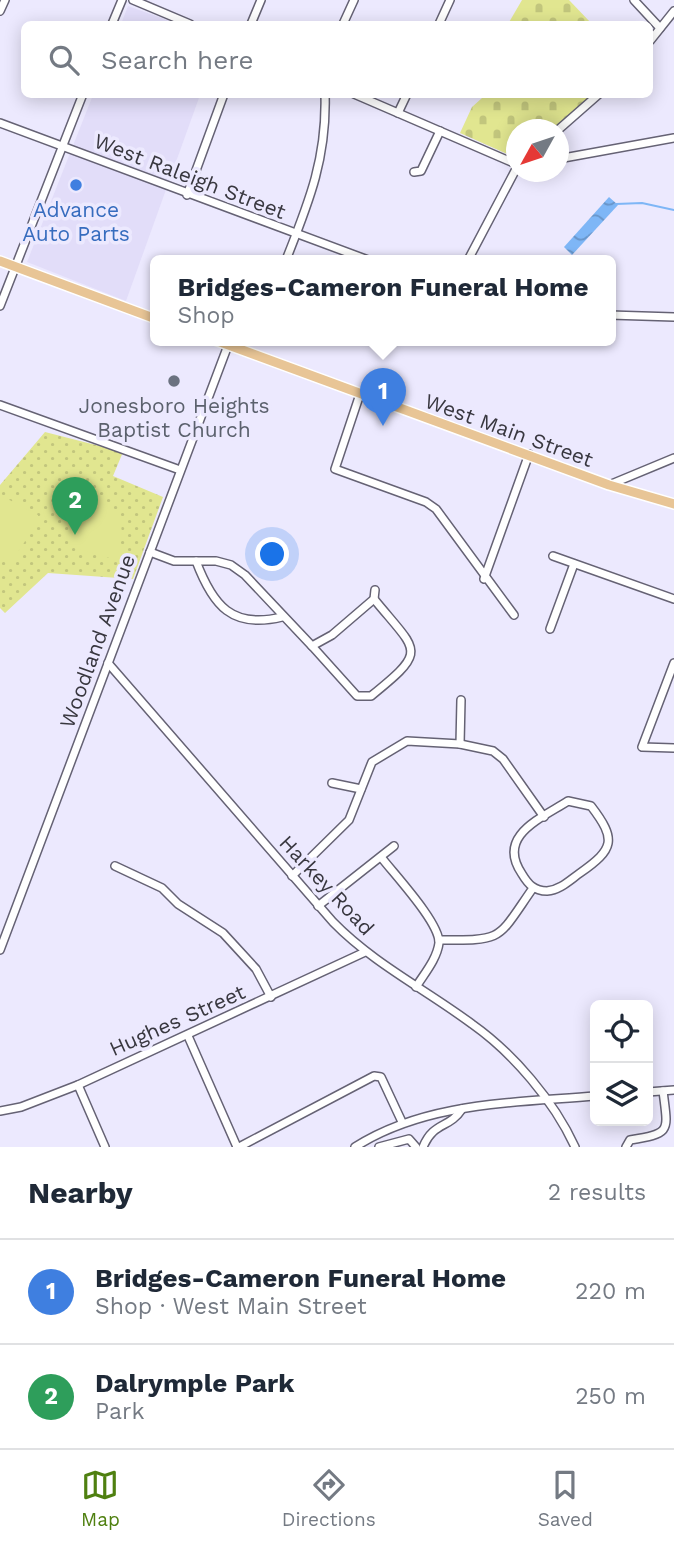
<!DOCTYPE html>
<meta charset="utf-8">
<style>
body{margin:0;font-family:"Work Sans",sans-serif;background:#f2f2f3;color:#1f2937}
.controls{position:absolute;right:21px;bottom:21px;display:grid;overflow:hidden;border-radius:10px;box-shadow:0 4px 18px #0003}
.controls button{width:63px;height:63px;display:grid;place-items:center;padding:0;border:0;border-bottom:2px solid #e0e1e3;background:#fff;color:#1f2937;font:35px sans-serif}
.compass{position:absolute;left:506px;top:119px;width:63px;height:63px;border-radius:50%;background:#fff;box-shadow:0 4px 18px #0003;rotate:230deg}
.you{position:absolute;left:273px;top:555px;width:24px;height:24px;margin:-18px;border:5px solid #fff;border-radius:50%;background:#1a73e8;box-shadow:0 0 0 10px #1a73e833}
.badge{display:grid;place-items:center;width:46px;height:46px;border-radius:50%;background:#4f8010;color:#fff;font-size:23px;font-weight:700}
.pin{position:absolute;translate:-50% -58px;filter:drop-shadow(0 2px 4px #0008)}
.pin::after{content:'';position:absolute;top:37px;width:24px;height:21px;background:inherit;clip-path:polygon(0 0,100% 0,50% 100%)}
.popup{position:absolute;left:150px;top:255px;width:466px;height:91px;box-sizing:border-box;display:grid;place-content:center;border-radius:10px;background:#fff;filter:drop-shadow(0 2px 5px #0005);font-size:23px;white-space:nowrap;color:#747a83}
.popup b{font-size:26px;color:#1f2937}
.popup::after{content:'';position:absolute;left:50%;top:100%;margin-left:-14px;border:14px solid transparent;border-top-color:#fff}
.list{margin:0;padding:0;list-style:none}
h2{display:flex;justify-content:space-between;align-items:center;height:91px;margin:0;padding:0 28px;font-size:30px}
h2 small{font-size:23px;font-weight:400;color:#747a83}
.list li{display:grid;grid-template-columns:46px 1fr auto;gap:21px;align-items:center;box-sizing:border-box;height:105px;padding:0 28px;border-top:2px solid #e0e1e3}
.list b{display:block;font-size:26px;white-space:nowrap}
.list p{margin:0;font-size:23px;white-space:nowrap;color:#747a83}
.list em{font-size:23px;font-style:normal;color:#747a83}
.icon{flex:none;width:38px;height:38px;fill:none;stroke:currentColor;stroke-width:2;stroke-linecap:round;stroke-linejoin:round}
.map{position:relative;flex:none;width:674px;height:1147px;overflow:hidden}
.search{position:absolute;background:#fff;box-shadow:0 4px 18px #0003;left:21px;right:21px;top:21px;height:77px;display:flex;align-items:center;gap:18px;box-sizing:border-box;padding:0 24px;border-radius:10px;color:#747a83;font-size:26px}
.sheet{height:301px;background:#fff}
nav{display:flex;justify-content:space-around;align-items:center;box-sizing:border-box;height:98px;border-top:2px solid #e0e1e3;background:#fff;font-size:19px;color:#747a83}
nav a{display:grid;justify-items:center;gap:4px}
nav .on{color:#4f8010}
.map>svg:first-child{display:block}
</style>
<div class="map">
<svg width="674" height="1147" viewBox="0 0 674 1147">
<defs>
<pattern id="cemetery-stones" width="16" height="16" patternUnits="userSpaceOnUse" patternTransform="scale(1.75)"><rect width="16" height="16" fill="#e1e690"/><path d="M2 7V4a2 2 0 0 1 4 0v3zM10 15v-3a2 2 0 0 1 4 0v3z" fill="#c2c67d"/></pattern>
<pattern id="park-dots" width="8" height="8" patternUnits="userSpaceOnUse" patternTransform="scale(1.75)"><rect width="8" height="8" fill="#e1e690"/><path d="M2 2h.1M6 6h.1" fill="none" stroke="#c2c67d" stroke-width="1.8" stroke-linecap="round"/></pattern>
<pattern id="water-waves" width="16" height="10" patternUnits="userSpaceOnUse" patternTransform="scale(1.75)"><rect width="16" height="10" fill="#7eb6f6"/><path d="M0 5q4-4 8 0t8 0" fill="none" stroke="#6895c9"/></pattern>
</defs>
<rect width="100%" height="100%" fill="#ece9fe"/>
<g fill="#e2ddf9">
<polygon points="128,6 178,24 121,24"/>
<polygon points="93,95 200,95 126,301 27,262"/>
</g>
<g fill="url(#cemetery-stones)">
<polygon points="522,0 569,0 592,24 508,24"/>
<polygon points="475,95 595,95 554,129 516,130 516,158 460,133 472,107 482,98"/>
</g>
<polygon fill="url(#park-dots)" points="45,432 123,452 113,476 163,497 133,579 48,573 5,613 0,608 0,485"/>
<g fill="#e1e690">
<polygon points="0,495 38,515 38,521 11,563 0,555"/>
<path d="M91,495C125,516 126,523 116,560L69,546L68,534Z"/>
</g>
<polygon fill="url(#water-waves)" points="609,197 618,205 572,255 564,247"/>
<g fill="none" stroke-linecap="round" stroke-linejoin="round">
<polyline stroke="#7eb6f6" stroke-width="2" points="616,204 642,203 674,210"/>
<defs>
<g id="minor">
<polyline points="133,0 190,24"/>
<polyline points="634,0 660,28"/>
<polyline points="0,11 5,0"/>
<polyline points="112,24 122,0"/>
<polyline points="251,24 261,0"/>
<polyline points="343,24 354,0"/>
<polyline points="439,24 450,0"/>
<polyline points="650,41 674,11"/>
<polyline points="354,94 516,164"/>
<polyline points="398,113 407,94"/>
<polyline points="0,123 368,260"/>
<polyline points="558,130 599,94"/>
<polyline points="558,159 674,138"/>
<polyline points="414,172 421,171 440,131"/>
<polyline points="187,195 224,94"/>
<path d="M286,260C309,202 327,158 325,94"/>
<polyline points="468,260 516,169"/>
<polyline points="0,306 83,94"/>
<polyline points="610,315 674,317"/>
<polyline points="360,394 335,469 426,502 436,509 514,615"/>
<polyline points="0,405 180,470"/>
<polyline points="609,485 674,458"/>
<polyline points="150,552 174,561 216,561 231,565 245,575 312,646 332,635 374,599 375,590"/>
<polyline points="553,556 674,599"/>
<path d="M196,561C213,606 232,629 282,617"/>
<polyline points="484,579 529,454"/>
<polyline points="550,629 574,564"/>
<path d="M312,646L357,696H371C429,649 418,653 374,599"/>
<path d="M108,663L333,922C374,964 425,989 472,1024C513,1053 554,1101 575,1147"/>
<polyline points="674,663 642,747 674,748"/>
<polyline points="460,744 461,700"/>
<polyline points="332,783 361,789"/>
<path d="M568,801L591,806C617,840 614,849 580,873C570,880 560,890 547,891C534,891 528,884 522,874C496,836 540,819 568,801Z"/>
<path d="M381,857C394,874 440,923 439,943C437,959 424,974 416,987"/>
<polyline points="115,866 162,888 178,904 223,933 256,969 271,997"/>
<polyline points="292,876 349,820 372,762 407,741 460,744 493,751 503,759 544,817"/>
<polyline points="318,906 394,846"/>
<path d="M439,940C505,940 496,941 533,888"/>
<polyline points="0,950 230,340"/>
<polyline points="188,1036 237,1147"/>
<polyline points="78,1085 105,1147"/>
<polyline points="648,1092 674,1090"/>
<polyline points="0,1111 21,1107 78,1085 365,952"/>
<polyline points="239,1147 374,1076 381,1077 402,1122"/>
<path d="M355,1147C426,1102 513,1103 595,1096"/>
<polyline points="379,1147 409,1139 416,1147"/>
<path d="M423,1147C434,1121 449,1129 462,1109"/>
<path d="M626,1147L630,1140C672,1133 668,1132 663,1091"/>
</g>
<g id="major">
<polyline points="0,261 156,319"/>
<polyline points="215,340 609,485 674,504"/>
</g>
</defs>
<use href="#minor" stroke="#656274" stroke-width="10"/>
<use href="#major" stroke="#fff" stroke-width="12"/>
<use href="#minor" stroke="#fff" stroke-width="7"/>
<use href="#major" stroke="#e8c596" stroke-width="9"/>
</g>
<circle fill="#3f7fe0" stroke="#ece9fe" stroke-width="2.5" cx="76" cy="185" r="7"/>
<circle fill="#6b7280" stroke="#ece9fe" stroke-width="2.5" cx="174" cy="381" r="7"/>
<g text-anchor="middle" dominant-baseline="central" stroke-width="7" stroke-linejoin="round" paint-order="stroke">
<g font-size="21" fill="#38373f" stroke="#ece9fe">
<text transform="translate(190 176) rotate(21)">West Raleigh Street</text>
<text transform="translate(509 430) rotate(20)">West Main Street</text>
<text transform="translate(97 641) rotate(-70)">Woodland Avenue</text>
<text transform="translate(327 885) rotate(47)">Harkey Road</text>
<text transform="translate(177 1020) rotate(-24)">Hughes Street</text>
</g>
<g font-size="21" fill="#366cbe" stroke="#ece9fe">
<text x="76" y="209">Advance<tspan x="76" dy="24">Auto Parts</tspan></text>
</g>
<g font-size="21" fill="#5b616d" stroke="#ece9fe">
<text x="174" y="405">Jonesboro Heights<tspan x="174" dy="24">Baptist Church</tspan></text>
</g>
</g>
</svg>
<div class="controls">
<button><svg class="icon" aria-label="locate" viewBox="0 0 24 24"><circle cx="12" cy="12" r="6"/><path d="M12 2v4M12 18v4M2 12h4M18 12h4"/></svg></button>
<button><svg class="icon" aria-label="layers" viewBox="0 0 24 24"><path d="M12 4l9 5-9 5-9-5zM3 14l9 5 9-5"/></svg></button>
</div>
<svg class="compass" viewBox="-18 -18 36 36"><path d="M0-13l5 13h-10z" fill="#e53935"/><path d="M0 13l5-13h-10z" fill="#747a83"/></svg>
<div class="you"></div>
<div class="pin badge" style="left:383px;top:426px;background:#3f7fe0">1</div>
<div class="popup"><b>Bridges-Cameron Funeral Home</b>Shop</div>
<div class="pin badge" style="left:75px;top:535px;background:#2e9e5b">2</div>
<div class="search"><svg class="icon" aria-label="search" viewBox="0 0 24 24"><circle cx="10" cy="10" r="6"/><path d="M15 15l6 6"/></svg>Search here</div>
</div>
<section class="sheet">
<h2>Nearby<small>2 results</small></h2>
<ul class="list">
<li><span class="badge" style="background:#3f7fe0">1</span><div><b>Bridges-Cameron Funeral Home</b><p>Shop · West Main Street</p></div><em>220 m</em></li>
<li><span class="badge" style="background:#2e9e5b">2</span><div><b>Dalrymple Park</b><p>Park</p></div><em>250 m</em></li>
</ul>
</section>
<nav>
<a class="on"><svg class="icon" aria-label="map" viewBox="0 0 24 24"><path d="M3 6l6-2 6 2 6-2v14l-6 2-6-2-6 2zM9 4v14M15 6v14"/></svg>Map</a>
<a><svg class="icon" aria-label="directions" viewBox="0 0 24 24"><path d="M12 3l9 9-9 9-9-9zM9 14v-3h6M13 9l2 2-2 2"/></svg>Directions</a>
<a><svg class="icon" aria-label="saved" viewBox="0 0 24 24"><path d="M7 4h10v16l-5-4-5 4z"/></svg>Saved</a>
</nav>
